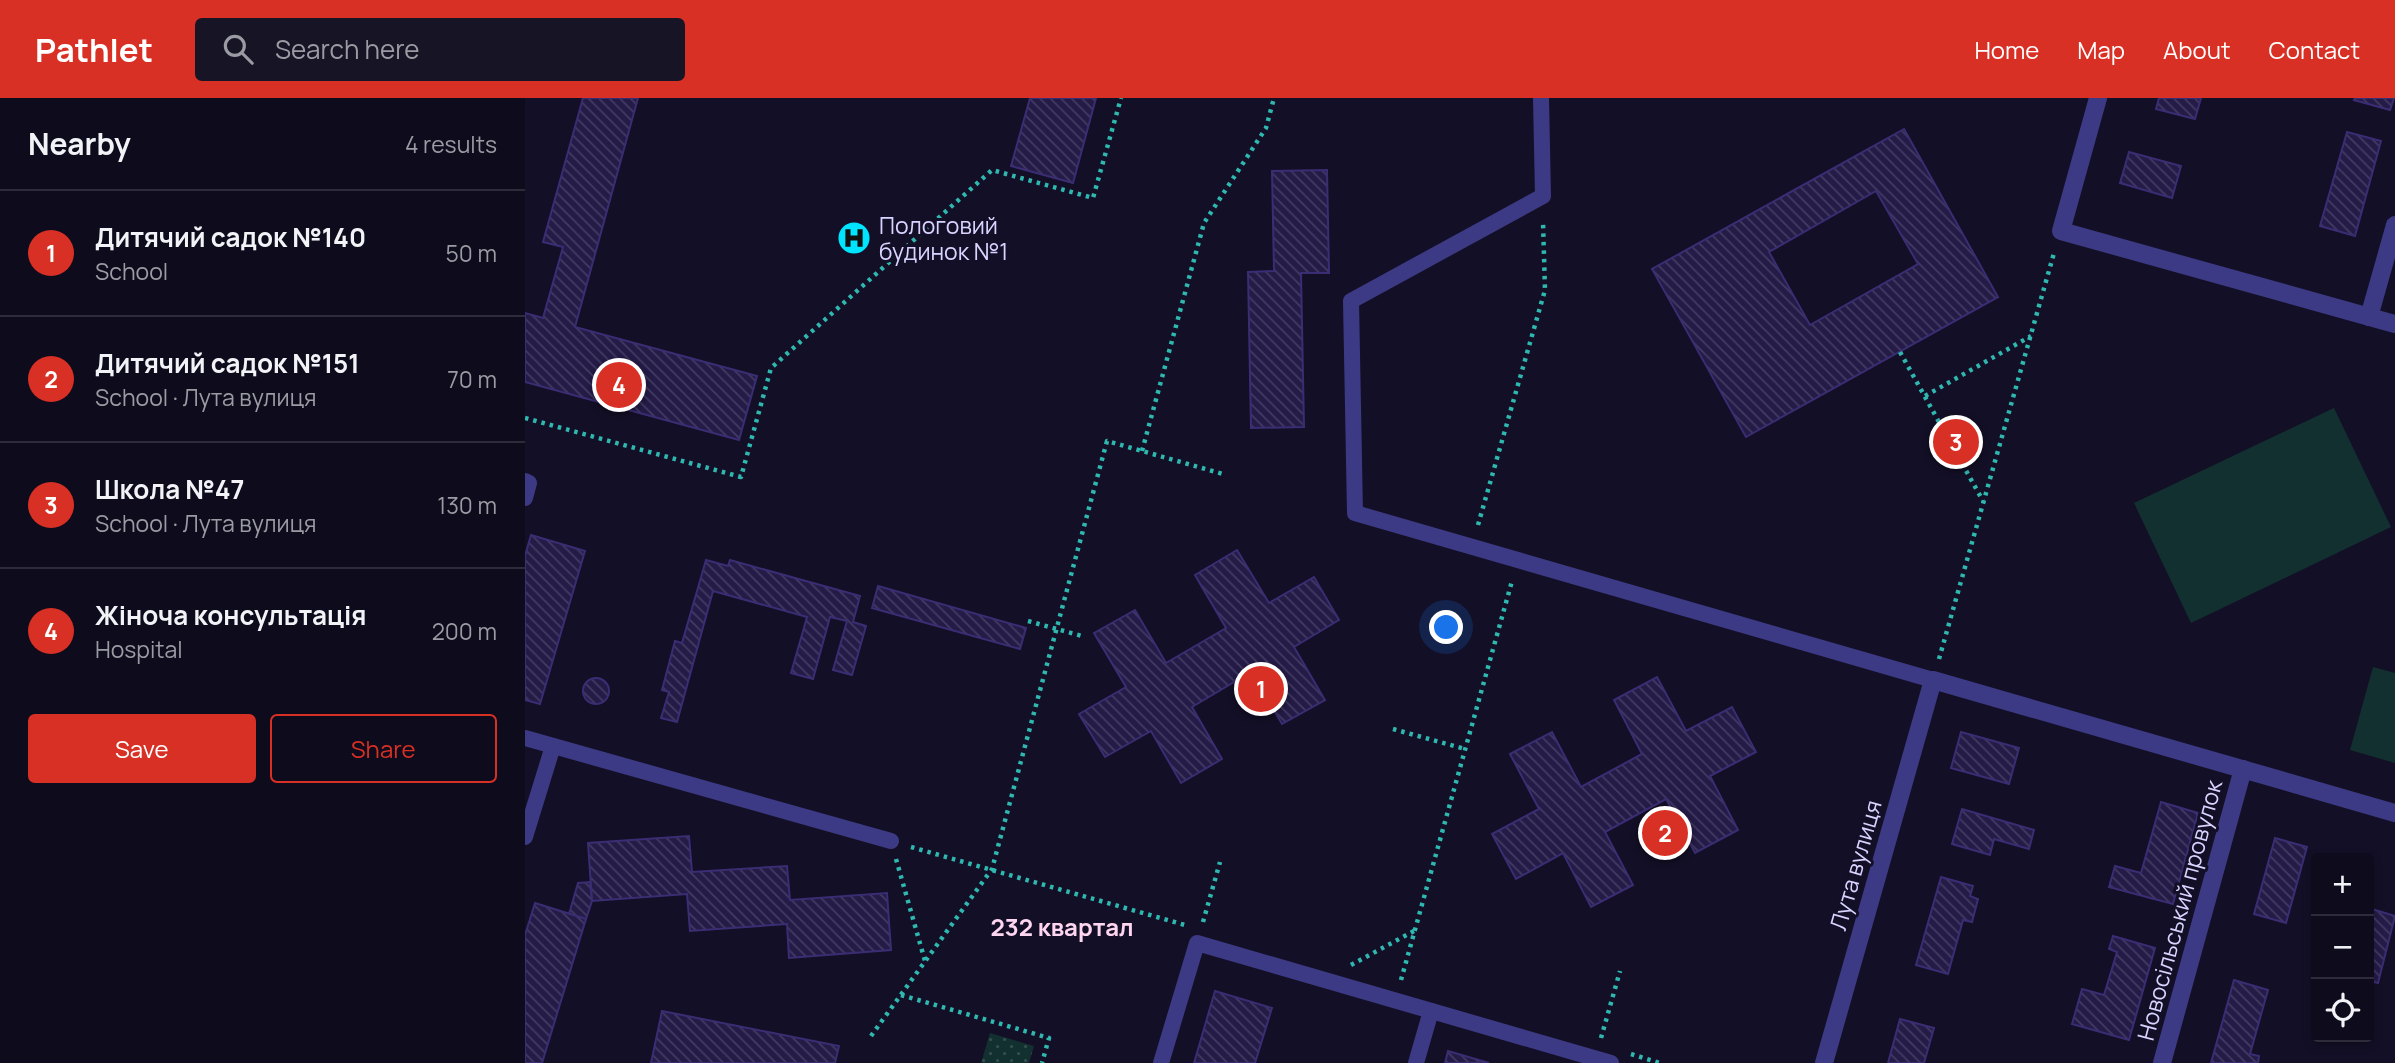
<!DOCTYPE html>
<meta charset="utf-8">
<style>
body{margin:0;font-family:Manrope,sans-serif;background:#171425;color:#f1f3f6}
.controls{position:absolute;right:21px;bottom:21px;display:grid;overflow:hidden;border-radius:7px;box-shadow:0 4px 10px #0003}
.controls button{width:63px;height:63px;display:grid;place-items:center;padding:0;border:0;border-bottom:2px solid #2e2b3b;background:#0e0b1c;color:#f1f3f6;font:35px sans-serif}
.you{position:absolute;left:922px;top:530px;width:24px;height:24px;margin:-18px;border:5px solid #fff;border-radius:50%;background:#1a73e8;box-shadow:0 0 0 10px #1a73e833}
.badge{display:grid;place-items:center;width:46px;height:46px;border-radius:50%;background:#d93025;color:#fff;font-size:23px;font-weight:700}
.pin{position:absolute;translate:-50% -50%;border:4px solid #fff;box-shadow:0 2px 7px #0006}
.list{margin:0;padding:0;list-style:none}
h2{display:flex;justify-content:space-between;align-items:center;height:91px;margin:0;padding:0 28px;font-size:30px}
h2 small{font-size:23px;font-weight:400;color:#9b9ba3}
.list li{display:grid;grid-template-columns:46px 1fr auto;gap:21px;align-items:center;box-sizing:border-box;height:126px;padding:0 28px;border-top:2px solid #2e2b3b}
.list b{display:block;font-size:26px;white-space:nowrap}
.list p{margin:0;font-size:23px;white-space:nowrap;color:#9b9ba3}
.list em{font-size:23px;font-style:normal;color:#9b9ba3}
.actions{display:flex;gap:14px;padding:21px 28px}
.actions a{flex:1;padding:16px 0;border:2px solid #d93025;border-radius:7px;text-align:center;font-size:24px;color:#d93025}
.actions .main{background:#d93025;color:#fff}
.icon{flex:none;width:38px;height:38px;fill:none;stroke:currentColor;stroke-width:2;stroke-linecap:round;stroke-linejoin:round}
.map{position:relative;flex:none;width:1870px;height:965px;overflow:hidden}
header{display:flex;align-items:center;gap:42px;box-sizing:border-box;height:98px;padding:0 35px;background:#d93025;color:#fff}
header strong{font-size:33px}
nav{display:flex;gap:38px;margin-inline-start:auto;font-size:24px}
.search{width:490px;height:63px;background:#171425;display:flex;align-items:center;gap:18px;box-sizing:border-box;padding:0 24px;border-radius:7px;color:#9b9ba3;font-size:26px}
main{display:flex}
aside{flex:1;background:#0e0b1c}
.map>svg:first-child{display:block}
</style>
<header>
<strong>Pathlet</strong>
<div class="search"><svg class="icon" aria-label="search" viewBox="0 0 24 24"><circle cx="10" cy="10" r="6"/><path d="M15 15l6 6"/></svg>Search here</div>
<nav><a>Home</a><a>Map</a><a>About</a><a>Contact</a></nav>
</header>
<main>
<aside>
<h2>Nearby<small>4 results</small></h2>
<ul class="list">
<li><span class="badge">1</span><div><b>Дитячий садок №140</b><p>School</p></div><em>50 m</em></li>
<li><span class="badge">2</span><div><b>Дитячий садок №151</b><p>School · Лута вулиця</p></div><em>70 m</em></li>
<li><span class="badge">3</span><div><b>Школа №47</b><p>School · Лута вулиця</p></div><em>130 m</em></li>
<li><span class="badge">4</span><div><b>Жіноча консультація</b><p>Hospital</p></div><em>200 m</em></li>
</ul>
<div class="actions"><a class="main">Save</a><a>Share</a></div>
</aside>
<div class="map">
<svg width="1870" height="965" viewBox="0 0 1870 965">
<defs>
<pattern id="park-dots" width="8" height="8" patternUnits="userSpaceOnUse" patternTransform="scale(1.75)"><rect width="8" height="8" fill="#12302f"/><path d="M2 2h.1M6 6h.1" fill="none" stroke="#344d4e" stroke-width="1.8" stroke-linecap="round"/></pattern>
<pattern id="building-back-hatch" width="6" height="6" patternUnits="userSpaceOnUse" patternTransform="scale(1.75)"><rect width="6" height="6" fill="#241b47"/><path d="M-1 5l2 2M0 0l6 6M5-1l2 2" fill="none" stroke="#433b63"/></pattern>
</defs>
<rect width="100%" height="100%" fill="#130f26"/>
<g fill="#12302f">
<polygon points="1809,310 1866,429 1666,525 1609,405"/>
<polygon points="1848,569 1870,575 1870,665 1825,652"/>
</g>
<polygon fill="url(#park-dots)" points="465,935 509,948 504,965 456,965"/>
<g fill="url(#building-back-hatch)" stroke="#3b2d73" stroke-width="2" fill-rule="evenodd">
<polygon points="58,0 113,0 50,229 232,278 214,342 0,284 0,215 18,220 38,149 18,144"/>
<polygon points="505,0 571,0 548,85 486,68"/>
<polygon points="1634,0 1676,0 1670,21 1631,11"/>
<polygon points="1830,0 1869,0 1865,12 1829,2"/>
<path d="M1379,31L1473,199L1221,339L1127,171ZM1351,93L1393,166L1285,227L1244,154Z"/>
<polygon points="1822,34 1856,43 1830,138 1795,128"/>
<polygon points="1604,54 1656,68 1647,100 1595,85"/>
<polygon points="802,72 804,175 776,175 779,329 726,330 723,174 749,173 747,73"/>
<polygon points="6,437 60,453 15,606 0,602 0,458"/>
<polygon points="712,452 744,505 789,479 814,522 769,549 800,602 757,626 726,574 667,609 697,661 656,685 626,633 580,659 554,616 601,589 569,535 610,512 641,565 701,530 670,477"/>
<polygon points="181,462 203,468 205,462 335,498 328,524 341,528 327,577 308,572 322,523 305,519 288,581 266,575 282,519 188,493 152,624 136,620 144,594 137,592 150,543 157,545"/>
<polygon points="353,488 501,530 495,551 347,510"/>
<polygon points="1132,579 1161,633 1207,609 1231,654 1185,678 1213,732 1170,755 1141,701 1080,734 1108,787 1066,809 1038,755 991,781 967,736 1014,711 985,656 1027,634 1056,689 1117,656 1089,602"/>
<circle cx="71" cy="593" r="13"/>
<polygon points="1436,634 1494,650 1484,686 1426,670"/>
<polygon points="1636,704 1673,715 1648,806 1584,789 1590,768 1616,775"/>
<polygon points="1437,711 1509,732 1504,751 1469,741 1465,757 1427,746"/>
<polygon points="164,738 167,774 262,768 265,802 362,795 366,852 264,860 262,826 165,833 162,796 67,803 63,745"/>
<polygon points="1750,740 1782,749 1761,825 1729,816"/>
<polygon points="1416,779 1448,788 1445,798 1453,801 1447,824 1438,822 1423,876 1391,867"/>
<polygon points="65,784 67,803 61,821 44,816 53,785"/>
<polygon points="10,805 61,821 17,965 0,965 0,837"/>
<polygon points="1844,810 1870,818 1853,885 1844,883"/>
<polygon points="1588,838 1630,850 1604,942 1547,926 1557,891 1579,897 1592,854 1584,851"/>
<polygon points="1709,882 1743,892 1725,956 1734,958 1733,965 1686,965"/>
<polygon points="690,893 747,910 730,965 669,965"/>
<polygon points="137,913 314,948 310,965 126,965"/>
<polygon points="1375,921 1409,930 1399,965 1363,965"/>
<polygon points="923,953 964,965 920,965"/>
</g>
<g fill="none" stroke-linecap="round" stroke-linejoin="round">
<g stroke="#2fb8b0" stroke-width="4.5" stroke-dasharray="3.5 5" stroke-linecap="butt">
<polyline points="1375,254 1458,403"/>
<polyline points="1400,298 1506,238"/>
<polyline points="0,320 216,379 246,270 467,72 568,100 596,0"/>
<polyline points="617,353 679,125 741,30 749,0"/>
<polyline points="953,427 1020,192 1018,123"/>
<polyline points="503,523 557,538"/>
<polyline points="1414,561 1529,155"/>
<polyline points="868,631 940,651"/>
<polyline points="386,749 660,827"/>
<polyline points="371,761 400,863"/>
<polyline points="678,824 695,764"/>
<polyline points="826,867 889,833"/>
<polyline points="876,882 987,483"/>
<polyline points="376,897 524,940 517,965"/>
<polyline points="346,938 467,771 582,343 698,376"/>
<polyline points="1076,940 1095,873"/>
<polyline points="1106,956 1135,965"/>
</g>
<g stroke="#3d3a85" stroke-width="16">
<polyline points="1016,0 1018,98 826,203 830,415 1408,582"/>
<polyline points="0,383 4,385 0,400"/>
<polyline points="0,640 366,743"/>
<polyline points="0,739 28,648"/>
<polyline points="636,965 672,845 1086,965"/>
<polyline points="891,965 906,913"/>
</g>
<g stroke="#3d3a85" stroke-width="18">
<polyline points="1573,0 1536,133 1870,226"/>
<polyline points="1844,219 1870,127"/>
<polyline points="1299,965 1408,582 1870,715"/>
<polyline points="1637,965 1718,671"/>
</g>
</g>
<defs>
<symbol id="hospital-disc" viewBox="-11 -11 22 22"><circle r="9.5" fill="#00e5ff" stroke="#130f26"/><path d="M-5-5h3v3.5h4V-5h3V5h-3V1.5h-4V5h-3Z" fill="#111"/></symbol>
</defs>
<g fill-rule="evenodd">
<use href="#hospital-disc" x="310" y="121" width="38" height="38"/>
</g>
<g text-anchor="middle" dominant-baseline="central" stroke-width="6" stroke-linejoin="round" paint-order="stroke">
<g font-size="23" fill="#d9d4ff" stroke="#130f26" text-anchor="start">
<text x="354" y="127">Пологовий<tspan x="354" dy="26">будинок №1</tspan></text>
</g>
<g font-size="23" fill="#d9d4ff" stroke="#130f26">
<text transform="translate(1330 767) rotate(-74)">Лута вулиця</text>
<text transform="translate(1654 812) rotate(-75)">Новосільський провулок</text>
</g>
<g font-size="24" font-weight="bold" fill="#ffd6f0" stroke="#130f26">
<text x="537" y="828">232 квартал</text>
</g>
</g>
</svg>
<div class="controls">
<button>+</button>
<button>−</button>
<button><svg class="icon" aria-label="locate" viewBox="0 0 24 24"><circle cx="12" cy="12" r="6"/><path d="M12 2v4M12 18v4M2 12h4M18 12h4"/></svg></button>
</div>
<div class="you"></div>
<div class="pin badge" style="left:736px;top:591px">1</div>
<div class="pin badge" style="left:1140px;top:735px">2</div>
<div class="pin badge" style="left:1431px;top:344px">3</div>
<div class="pin badge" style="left:94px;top:287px">4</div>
</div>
</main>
